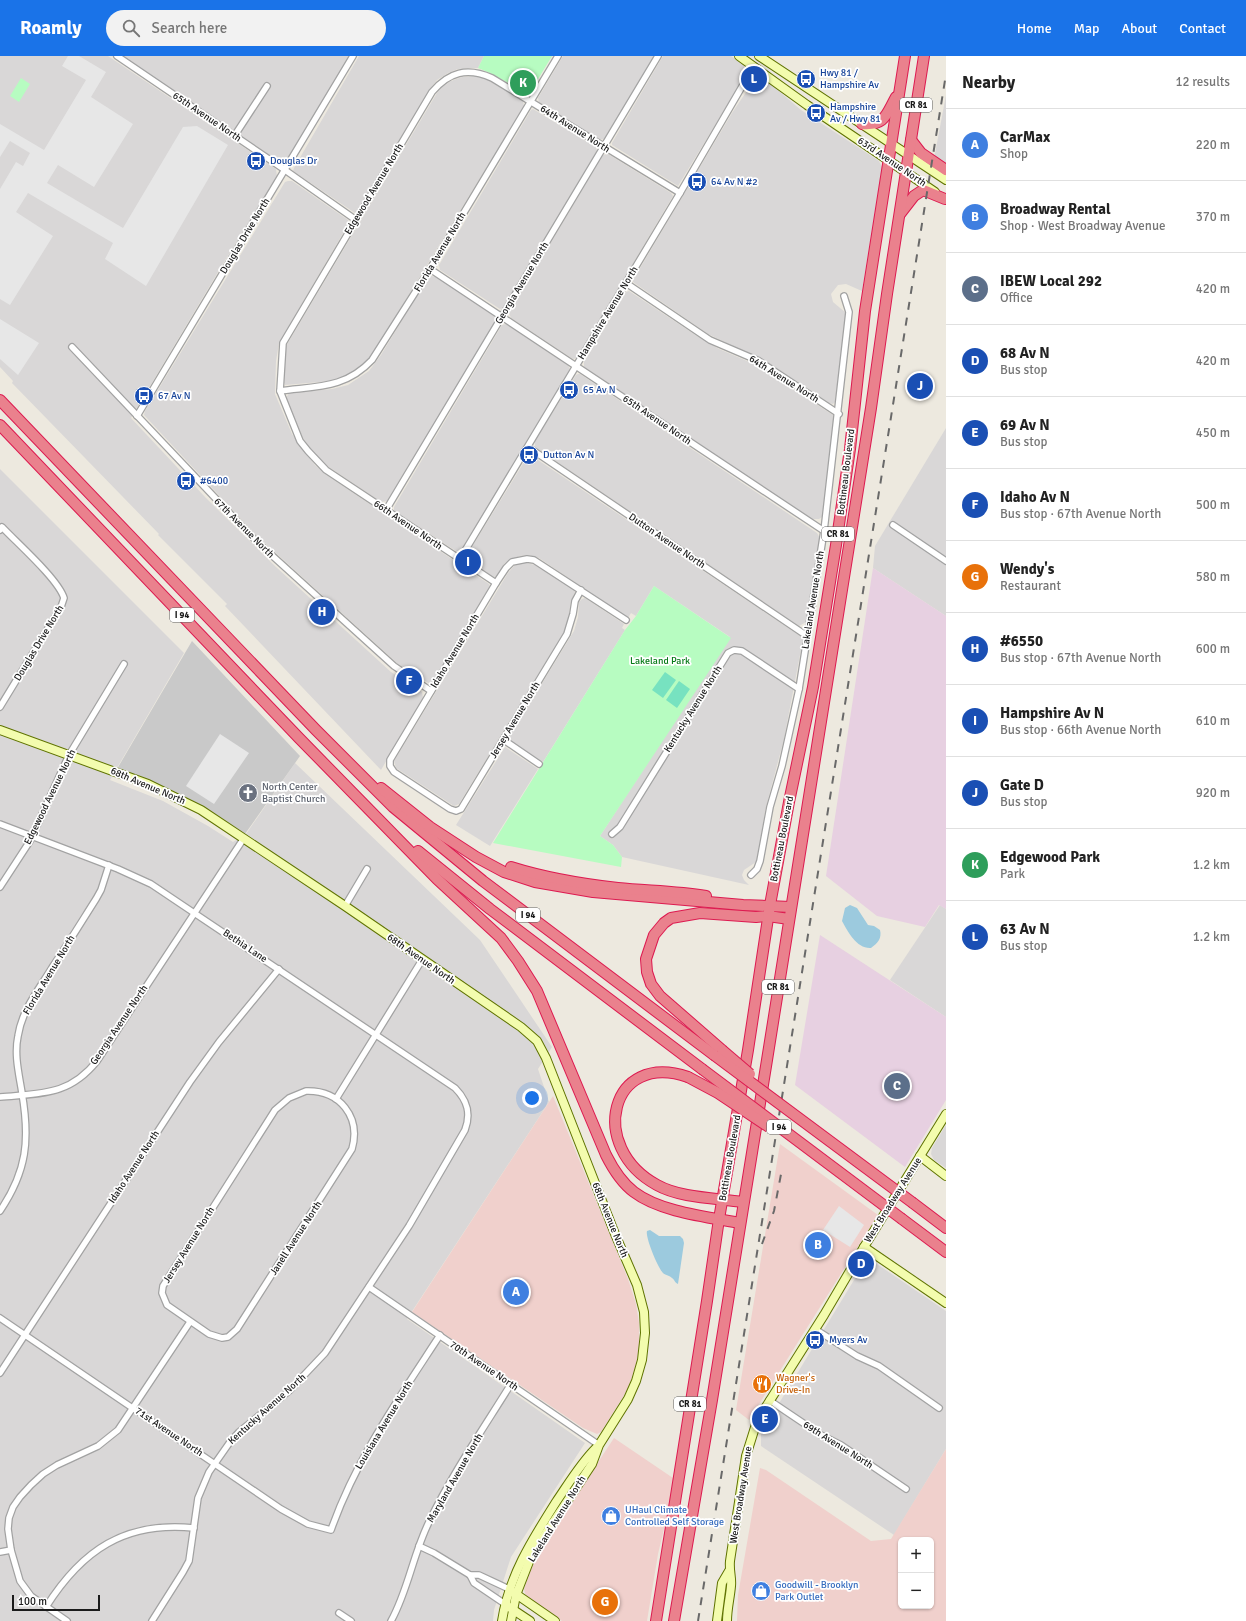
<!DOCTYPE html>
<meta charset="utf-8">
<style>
body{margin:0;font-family:Signika,sans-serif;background:#f2f2f2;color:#222}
.controls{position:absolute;right:12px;bottom:12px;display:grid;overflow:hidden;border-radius:6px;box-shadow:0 1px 3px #0004}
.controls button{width:36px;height:36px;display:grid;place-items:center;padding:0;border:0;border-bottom:1px solid #e0e0e0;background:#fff;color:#222;font:20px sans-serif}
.scale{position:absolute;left:12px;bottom:10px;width:88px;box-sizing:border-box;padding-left:4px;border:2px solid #1b1b1b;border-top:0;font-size:11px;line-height:14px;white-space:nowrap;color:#1b1b1b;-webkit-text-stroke:3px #fff;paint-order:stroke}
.you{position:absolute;left:532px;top:1042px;width:14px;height:14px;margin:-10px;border:3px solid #fff;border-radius:50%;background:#1a73e8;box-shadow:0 0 0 6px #1a73e833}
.badge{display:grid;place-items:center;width:26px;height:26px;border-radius:50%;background:#1a73e8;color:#fff;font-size:13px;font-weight:700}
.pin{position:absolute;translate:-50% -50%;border:2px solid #fff;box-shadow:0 1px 4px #0006}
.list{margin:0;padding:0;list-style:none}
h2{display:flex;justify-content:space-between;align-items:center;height:52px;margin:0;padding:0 16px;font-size:17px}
h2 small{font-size:13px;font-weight:400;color:#767676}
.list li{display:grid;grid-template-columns:26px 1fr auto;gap:12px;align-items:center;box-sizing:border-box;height:72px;padding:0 16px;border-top:1px solid #e0e0e0}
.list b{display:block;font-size:15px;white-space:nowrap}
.list p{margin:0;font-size:13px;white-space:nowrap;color:#767676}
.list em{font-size:13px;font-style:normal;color:#767676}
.icon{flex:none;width:22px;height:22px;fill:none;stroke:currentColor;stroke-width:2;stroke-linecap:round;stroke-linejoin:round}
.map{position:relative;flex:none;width:946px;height:1565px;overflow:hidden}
header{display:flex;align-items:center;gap:24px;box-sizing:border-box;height:56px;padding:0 20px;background:#1a73e8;color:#fff}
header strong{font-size:19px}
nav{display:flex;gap:22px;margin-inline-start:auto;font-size:14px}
.search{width:280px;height:36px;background:#f2f2f2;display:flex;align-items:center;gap:10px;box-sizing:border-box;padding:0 14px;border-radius:22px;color:#767676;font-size:15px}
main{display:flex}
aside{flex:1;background:#fff}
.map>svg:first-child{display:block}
</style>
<header>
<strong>Roamly</strong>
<div class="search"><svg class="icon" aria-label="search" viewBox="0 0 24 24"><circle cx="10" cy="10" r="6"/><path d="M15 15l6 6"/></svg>Search here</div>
<nav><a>Home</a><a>Map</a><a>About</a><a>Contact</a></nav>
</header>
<main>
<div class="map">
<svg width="946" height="1565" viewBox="0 0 946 1565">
<rect width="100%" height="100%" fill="#ede9df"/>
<g fill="#d9d7d7">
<polygon points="0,0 108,0 276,113 277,121 224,206 131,362 206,442 276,511 391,616 422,636 423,642 381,714 225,550 227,548 158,479 159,478 12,327 13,325 0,311"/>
<polygon points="123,0 349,0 287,104 284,106 278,105"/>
<polygon points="359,0 484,0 478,12 458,13 448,17 437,24 429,34 357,155 355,157 293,115 294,112"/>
<polygon points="563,0 654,0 604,83 599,84 539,46 538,42"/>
<polygon points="663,0 731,0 744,10 745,16 745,20 678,130 612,89 612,87"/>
<polygon points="475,20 486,23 523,45 524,50 374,296 366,307 357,315 344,321 331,325 285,329 284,326 286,290 437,37 442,31 451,25 462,21"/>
<polygon points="760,22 767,25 801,54 879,105 882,111 862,235 846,228 838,229 831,238 833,246 846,257 835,346 833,348 829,347 770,308 708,278 633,226 633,224 732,57 755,23"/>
<polygon points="946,39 946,112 934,103"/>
<polygon points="533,53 596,91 597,95 503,252 500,253 440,214 439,209 531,54"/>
<polygon points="608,98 671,137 673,140 577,302 573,303 511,262 509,257 603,99"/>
<polygon points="288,125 292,125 348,164 349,167 279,287 276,305 275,338 292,378 315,409 325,418 489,528 490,530 432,627 430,628 398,608 255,478 144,359 145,355 285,126"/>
<polygon points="431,220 437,221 494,260 496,265 387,445 381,446 323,407 313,396 303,382 286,342 289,337 332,333 348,329 369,315 381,299 427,223"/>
<polygon points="629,235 697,280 719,293 754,308 833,359 835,364 822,461 819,463 812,463 584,311 584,306 626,236"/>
<polygon points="506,268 568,309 570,313 461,495 456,495 394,455 394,451 502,269"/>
<polygon points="578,318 580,318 817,477 820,482 806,566 799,570 535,391 535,385 576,319"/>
<polygon points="946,372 946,560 873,512 875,490"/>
<polygon points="529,398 800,580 803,583 784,683 765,755 758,802 756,806 744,814 742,819 744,824 749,829 622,801 613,789 600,780 730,581 654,530 636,560 631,557 628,562 539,502 528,499 520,500 510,504 505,507 497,520 494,521 467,504 467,499"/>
<polygon points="0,413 184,597 110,724 163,745 208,770 233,786 246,778 295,707 480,884 552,991 538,1013 549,1046 407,1263 585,1387 511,1501 494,1554 493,1565 0,1565"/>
<polygon points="522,507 527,507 535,509 574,534 575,536 571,545 568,564 564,576 459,748 454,750 396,712 394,705 508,517 514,510"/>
<polygon points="585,542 624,568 622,572 625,574 543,706 511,685 510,680 574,575 578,561 579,546 582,543"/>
<polygon points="505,691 538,713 490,790 456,769"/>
<polygon points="940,849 946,853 946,961 890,924"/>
<polygon points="946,1069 946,1112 934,1104 931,1098 932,1092"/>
<polygon points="865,1206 874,1206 946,1255 946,1393 894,1479 761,1390 761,1377"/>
</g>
<g fill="#f0d0cc" fill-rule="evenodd">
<polygon points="553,1040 628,1223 636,1248 639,1267 639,1292 636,1309 628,1333 601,1376 597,1378 583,1372 412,1256"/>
<polygon points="780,1088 878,1159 749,1364 736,1354"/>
<polygon points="614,1382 673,1422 669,1452 658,1498 647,1565 562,1565 526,1541 524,1533 526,1525 535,1504 556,1470"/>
<path d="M946,1393V1565H737L738,1539L760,1412L766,1414L871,1485L891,1483ZM901,1484H931V1550H901Z"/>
</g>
<g fill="#e7d0e1">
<polygon points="873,512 946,560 946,853 939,849 925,871 877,860 826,820"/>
<polygon points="820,879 946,961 946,1044 905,1111 795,1029"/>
</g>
<polygon fill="#c9c9c9" points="192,585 300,700 245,778 210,754 172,735 117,713"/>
<g fill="#b7fcc1">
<polygon points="484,0 552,0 529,38 490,17 478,12"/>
<polygon points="21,22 30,28 19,46 10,40"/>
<polygon points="654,530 731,582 600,780 613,789 622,801 621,811 493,787 625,574 636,560"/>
</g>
<g fill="#77e2c0">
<polygon points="665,616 676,624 663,642 652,634"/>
<polygon points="679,625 690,633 677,652 666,644"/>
</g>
<g fill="#e7e7e7">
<polygon points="68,0 79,0 106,16 91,41 133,68 94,131 58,109 47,127 123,172 183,71 197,70 228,89 146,230 105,203 113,187 28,137 16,156 53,180 10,249 0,243 0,133 16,106 23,110 30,97 10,85 0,101 0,68 44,94 86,24 62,10"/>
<polygon points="0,263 39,287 18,319 0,303"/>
<polygon points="220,678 249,697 214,748 186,730"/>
<polygon points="839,1150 864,1169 850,1191 823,1174"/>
</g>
<g fill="#9ccade">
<path d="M850,849L857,852L868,869L874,870L880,874C882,882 878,887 871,892C857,893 848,876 842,865L845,852Z"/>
<path d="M650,1174L659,1180H680L683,1183L684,1187L678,1228C674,1226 675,1224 672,1222C669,1219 665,1219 663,1217C658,1212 645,1181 647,1175Z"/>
</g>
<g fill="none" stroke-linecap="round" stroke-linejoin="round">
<defs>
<g id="street">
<polyline points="117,0 285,114 356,164"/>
<polyline points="235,79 267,30"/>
<polyline points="430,213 824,475"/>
<polyline points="626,227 710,284 759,305 839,358"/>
<polyline points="72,291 256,485 394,610 431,635"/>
<path d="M280,335C316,330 345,333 372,304L430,213L558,0"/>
<polyline points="137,360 353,0"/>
<polyline points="528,391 807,580"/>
<polyline points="386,454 658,0"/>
<polyline points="893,469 946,505"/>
<path d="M0,474L2,471C17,487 58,523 64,542L61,551L0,651"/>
<polyline points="460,503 680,137 754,10"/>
<path d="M496,527L326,414L308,395L300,385L280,335L283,287L432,36C449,16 467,11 492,22L680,137"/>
<polyline points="581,534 575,545 573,558 567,578 461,753 456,755 450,753 394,716 390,710 390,704 496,527 506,512 512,506 527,503 534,504 626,564"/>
<polyline points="504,684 539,708"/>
<path d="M0,768L118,813L151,828L455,1032C468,1045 471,1058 465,1074L409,1170L325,1297L289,1335L239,1376L230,1386L209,1416L198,1442L189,1505L183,1516L152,1565"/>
<polyline points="612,778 620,771 728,597 734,594 742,595 799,633"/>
<polyline points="751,819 757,813 760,805 770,751 782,710 799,633 824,475 849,256 844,240"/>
<polyline points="0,831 30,785 69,699 124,608"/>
<polyline points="345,850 367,813"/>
<path d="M306,1035C340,1034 361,1061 352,1093L237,1273L228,1281L222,1282L209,1278L167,1249L162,1237L163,1230L275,1054L289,1042Z"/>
<path d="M0,1041C41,1037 69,1040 97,1005L244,782"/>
<polyline points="336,1043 422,904"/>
<path d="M0,1155C27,1115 30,1084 22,1037C19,1018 14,999 18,980C22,953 40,932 53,910C68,888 82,865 96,843L101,834L109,809"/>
<polyline points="369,1231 599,1389"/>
<path d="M0,1262L281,1453L308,1468L331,1474C356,1403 399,1342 440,1279"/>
<polyline points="815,1273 857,1300 879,1310 939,1352"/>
<polyline points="0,1317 190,1026 219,986 279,913"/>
<polyline points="769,1344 821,1379 841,1389 906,1433"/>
<polyline points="419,1490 434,1497 470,1519 474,1527 505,1548"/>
<polyline points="0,1496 11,1494"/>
<polyline points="470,1519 479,1519 509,1533"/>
<path d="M46,1551C82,1494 125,1465 194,1472"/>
<polyline points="339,1557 351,1565"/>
<polyline points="67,1565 31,1540 20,1525 11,1494 8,1473 9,1462 13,1451 20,1441 31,1429 43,1418 57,1409 98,1390 118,1374 190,1266"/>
<path d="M391,1565C408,1535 413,1498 429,1466C452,1418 483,1373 511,1328"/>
</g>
<g id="secondary">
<polyline points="739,0 807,49 935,136"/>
<polyline points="759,0 946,124"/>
<polyline points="0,674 148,728 201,754 345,850 521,971 537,985 546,1002 615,1178 637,1229 644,1256 645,1277 642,1304 636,1325 628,1343 599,1389 592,1408 532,1498 516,1539 511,1565"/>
<polyline points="920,1100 946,1120"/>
<polyline points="864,1191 946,1247"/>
<polyline points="513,1536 555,1565"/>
<polyline points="509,1551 530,1565"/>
<path d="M502,1565C509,1520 532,1484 556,1446C569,1427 580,1408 596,1392"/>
<polyline points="717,1565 722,1527 729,1515"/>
<path d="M727,1565C727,1553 730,1542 731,1530C732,1522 729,1515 730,1505L746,1400L757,1365L824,1259L864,1191L946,1058"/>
</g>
<g id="highway">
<path d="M862,68C885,70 886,59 896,41"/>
<polyline points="911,84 921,97 946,114"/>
<polyline points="900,158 914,140 923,134 945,143"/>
<polyline points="0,344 316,674 393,751 483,825 714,999"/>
<path d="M0,369L299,682L437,823L501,882L518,905L537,935L606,1099C613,1113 622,1127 634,1136C660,1156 708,1161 740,1167"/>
<polyline points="381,732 430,771 476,801 504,816 535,826 593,836 743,849 791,851"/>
<polyline points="418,795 490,853 702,1013"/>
<path d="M511,811C546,822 582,828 618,832C648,835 677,835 706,840"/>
<polyline points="722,994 660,940 651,928 647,916 646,903 654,879 664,867 671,862 700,857 756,861 768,860 789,863"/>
<path d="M688,1021C610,994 587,1091 657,1129C680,1142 716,1142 743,1146"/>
<polyline points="913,1147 946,1172"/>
<polyline points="902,1163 946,1196"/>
<polyline points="656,1565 707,1245 719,1163 748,994 770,849 789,746 813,631 836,489 850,393 865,255 905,0"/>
<polyline points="674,1565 712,1344 767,1004 871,352 887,238 924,0"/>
</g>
</defs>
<use href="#street" stroke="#a2a2a2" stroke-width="8"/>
<use href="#secondary" stroke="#5f7300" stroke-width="10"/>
<use href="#highway" stroke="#dd1a50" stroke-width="12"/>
<use href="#street" stroke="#fff" stroke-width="5.5"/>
<use href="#secondary" stroke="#f3fcae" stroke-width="8"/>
<use href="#highway" stroke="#ea818d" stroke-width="10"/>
<g stroke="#696969" stroke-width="2" stroke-dasharray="8 8" stroke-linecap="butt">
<polyline points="762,1188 774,1155 782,1113"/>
<polyline points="698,1565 946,18"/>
</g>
<defs>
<g id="highway-bridge">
<polyline points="722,994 750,1018"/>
<polyline points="714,999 913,1147"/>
<polyline points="702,1013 902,1163"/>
<polyline points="688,1021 718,1037 769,1071"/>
</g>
</defs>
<use href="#highway-bridge" stroke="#dd1a50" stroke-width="12" stroke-linecap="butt"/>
<use href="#highway-bridge" stroke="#ea818d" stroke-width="10"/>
</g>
<defs>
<symbol id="bus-disc" viewBox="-11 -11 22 22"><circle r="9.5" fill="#1a4fb4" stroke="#fff"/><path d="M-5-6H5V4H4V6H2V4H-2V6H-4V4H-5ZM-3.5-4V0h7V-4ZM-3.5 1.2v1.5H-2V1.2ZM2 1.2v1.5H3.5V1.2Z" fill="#fff"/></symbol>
<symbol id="church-disc" viewBox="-11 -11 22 22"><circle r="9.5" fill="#6b7280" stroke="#fff"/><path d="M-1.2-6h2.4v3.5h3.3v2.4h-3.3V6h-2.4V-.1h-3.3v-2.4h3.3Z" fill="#fff"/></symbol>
<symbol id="restaurant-disc" viewBox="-11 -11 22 22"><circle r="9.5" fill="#e8710a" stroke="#fff"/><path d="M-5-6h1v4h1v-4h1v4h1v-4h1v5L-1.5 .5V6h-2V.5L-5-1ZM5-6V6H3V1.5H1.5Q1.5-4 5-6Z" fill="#fff"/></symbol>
<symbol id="shop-disc" viewBox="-11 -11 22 22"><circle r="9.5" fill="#3f7fe0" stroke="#fff"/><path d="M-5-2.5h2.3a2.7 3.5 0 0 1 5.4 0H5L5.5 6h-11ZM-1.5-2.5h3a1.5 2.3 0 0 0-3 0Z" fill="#fff"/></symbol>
</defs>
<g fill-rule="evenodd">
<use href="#bus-disc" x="795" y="12" width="22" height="22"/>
<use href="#bus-disc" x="805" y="46" width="22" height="22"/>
<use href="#bus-disc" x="245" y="94" width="22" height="22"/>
<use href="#bus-disc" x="686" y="115" width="22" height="22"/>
<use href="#bus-disc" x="558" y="323" width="22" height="22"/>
<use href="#bus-disc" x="133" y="329" width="22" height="22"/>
<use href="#bus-disc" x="518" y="388" width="22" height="22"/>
<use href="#bus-disc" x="175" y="414" width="22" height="22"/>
<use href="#church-disc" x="237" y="726" width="22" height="22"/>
<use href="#bus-disc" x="804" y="1273" width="22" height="22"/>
<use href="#restaurant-disc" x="751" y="1317" width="22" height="22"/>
<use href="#shop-disc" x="600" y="1449" width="22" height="22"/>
<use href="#shop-disc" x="750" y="1524" width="22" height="22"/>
</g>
<g text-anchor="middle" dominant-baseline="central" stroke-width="3.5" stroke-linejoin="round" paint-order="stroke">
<g fill="#fff" stroke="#5f5f5f" stroke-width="1">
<rect x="900" y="42" width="32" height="14" rx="3"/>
<rect x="822" y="471" width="32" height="14" rx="3"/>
<rect x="170" y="552" width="24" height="14" rx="3"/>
<rect x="516" y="852" width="24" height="14" rx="3"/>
<rect x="762" y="924" width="32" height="14" rx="3"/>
<rect x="767" y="1064" width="24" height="14" rx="3"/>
<rect x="674" y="1341" width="32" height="14" rx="3"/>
</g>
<g font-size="9" font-weight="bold" fill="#1b1b1b">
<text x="916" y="49">CR 81</text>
<text x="838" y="478">CR 81</text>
<text x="182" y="559">I 94</text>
<text x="528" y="859">I 94</text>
<text x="778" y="931">CR 81</text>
<text x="779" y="1071">I 94</text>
<text x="690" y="1348">CR 81</text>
</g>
<g font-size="10" fill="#164399" stroke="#fff" text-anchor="start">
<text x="820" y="17">Hwy 81 /<tspan x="820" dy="12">Hampshire Av</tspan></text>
<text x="830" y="51">Hampshire<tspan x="830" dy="12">Av / Hwy 81</tspan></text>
<text x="270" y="105">Douglas Dr</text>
<text x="711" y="126">64 Av N #2</text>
<text x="583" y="334">65 Av N</text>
<text x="158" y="340">67 Av N</text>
<text x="543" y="399">Dutton Av N</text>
<text x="200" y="425">#6400</text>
<text x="829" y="1284">Myers Av</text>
</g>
<g font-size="10" fill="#1b1b1b" stroke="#fff">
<text transform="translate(207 61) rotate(34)">65th Avenue North</text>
<text transform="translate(575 73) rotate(32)">64th Avenue North</text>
<text transform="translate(892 106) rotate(34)">63rd Avenue North</text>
<text transform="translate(374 133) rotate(-59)">Edgewood Avenue North</text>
<text transform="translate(245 180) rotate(-59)">Douglas Drive North</text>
<text transform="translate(440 196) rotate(-59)">Florida Avenue North</text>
<text transform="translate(522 227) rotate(-59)">Georgia Avenue North</text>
<text transform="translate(608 257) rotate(-59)">Hampshire Avenue North</text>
<text transform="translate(784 323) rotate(32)">64th Avenue North</text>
<text transform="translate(657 364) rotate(34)">65th Avenue North</text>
<text transform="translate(846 416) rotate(-83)">Bottineau Boulevard</text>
<text transform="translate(408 469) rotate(34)">66th Avenue North</text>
<text transform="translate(244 472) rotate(45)">67th Avenue North</text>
<text transform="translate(667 485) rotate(34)">Dutton Avenue North</text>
<text transform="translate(813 544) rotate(-81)">Lakeland Avenue North</text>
<text transform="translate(39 587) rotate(-59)">Douglas Drive North</text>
<text transform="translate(455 595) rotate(-59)">Idaho Avenue North</text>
<text transform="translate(693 653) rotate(-58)">Kentucky Avenue North</text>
<text transform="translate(515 664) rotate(-59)">Jersey Avenue North</text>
<text transform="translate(148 730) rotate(23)">68th Avenue North</text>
<text transform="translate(50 741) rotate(-64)">Edgewood Avenue North</text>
<text transform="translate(782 783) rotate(-79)">Bottineau Boulevard</text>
<text transform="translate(245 890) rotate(34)">Bethia Lane</text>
<text transform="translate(421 903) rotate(35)">68th Avenue North</text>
<text transform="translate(49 919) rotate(-59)">Florida Avenue North</text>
<text transform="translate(119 969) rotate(-56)">Georgia Avenue North</text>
<text transform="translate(730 1102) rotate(-80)">Bottineau Boulevard</text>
<text transform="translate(134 1111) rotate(-57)">Idaho Avenue North</text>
<text transform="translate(893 1144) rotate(-58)">West Broadway Avenue</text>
<text transform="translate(610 1164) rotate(68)">68th Avenue North</text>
<text transform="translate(296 1182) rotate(-57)">Janell Avenue North</text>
<text transform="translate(189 1189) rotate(-58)">Jersey Avenue North</text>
<text transform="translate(484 1310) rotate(34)">70th Avenue North</text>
<text transform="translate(267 1353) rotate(-42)">Kentucky Avenue North</text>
<text transform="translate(384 1369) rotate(-59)">Louisiana Avenue North</text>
<text transform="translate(169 1376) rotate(34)">71st Avenue North</text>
<text transform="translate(838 1389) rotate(32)">69th Avenue North</text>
<text transform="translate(455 1422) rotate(-60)">Maryland Avenue North</text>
<text transform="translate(741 1439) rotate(-81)">West Broadway Avenue</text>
<text transform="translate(557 1463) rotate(-58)">Lakeland Avenue North</text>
</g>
<g font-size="10" fill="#067b17" stroke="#fff">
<text x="660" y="605">Lakeland Park</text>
</g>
<g font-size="10" fill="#5b616d" stroke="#fff" text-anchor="start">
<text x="262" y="731">North Center<tspan x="262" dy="12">Baptist Church</tspan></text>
</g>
<g font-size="10" fill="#c56008" stroke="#fff" text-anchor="start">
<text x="776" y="1322">Wagner's<tspan x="776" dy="12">Drive-In</tspan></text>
</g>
<g font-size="10" fill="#366cbe" stroke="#fff" text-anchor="start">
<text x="625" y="1454">UHaul Climate<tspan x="625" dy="12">Controlled Self Storage</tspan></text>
<text x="775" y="1529">Goodwill - Brooklyn<tspan x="775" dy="12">Park Outlet</tspan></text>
</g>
</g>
</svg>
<div class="controls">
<button>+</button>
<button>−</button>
</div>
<div class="scale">100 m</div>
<div class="you"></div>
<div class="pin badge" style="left:516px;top:1236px;background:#3f7fe0">A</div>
<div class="pin badge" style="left:818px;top:1189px;background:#3f7fe0">B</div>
<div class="pin badge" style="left:897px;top:1030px;background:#5c6f8a">C</div>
<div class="pin badge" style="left:861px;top:1208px;background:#1a4fb4">D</div>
<div class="pin badge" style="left:765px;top:1363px;background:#1a4fb4">E</div>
<div class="pin badge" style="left:409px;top:625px;background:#1a4fb4">F</div>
<div class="pin badge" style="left:605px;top:1546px;background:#e8710a">G</div>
<div class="pin badge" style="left:322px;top:556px;background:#1a4fb4">H</div>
<div class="pin badge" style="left:468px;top:506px;background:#1a4fb4">I</div>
<div class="pin badge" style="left:920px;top:330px;background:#1a4fb4">J</div>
<div class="pin badge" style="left:523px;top:27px;background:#2e9e5b">K</div>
<div class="pin badge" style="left:754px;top:23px;background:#1a4fb4">L</div>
</div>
<aside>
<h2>Nearby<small>12 results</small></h2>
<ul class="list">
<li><span class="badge" style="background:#3f7fe0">A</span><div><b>CarMax</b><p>Shop</p></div><em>220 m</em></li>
<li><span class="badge" style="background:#3f7fe0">B</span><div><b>Broadway Rental</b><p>Shop · West Broadway Avenue</p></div><em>370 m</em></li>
<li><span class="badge" style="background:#5c6f8a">C</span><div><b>IBEW Local 292</b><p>Office</p></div><em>420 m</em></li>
<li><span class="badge" style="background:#1a4fb4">D</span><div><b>68 Av N</b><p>Bus stop</p></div><em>420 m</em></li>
<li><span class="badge" style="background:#1a4fb4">E</span><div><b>69 Av N</b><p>Bus stop</p></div><em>450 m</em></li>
<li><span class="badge" style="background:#1a4fb4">F</span><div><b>Idaho Av N</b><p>Bus stop · 67th Avenue North</p></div><em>500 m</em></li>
<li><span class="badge" style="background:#e8710a">G</span><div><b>Wendy's</b><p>Restaurant</p></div><em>580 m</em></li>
<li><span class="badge" style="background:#1a4fb4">H</span><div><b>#6550</b><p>Bus stop · 67th Avenue North</p></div><em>600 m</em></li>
<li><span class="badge" style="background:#1a4fb4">I</span><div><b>Hampshire Av N</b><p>Bus stop · 66th Avenue North</p></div><em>610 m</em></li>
<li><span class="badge" style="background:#1a4fb4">J</span><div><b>Gate D</b><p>Bus stop</p></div><em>920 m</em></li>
<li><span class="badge" style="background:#2e9e5b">K</span><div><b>Edgewood Park</b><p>Park</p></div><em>1.2 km</em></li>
<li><span class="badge" style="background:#1a4fb4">L</span><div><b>63 Av N</b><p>Bus stop</p></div><em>1.2 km</em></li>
</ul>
</aside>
</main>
